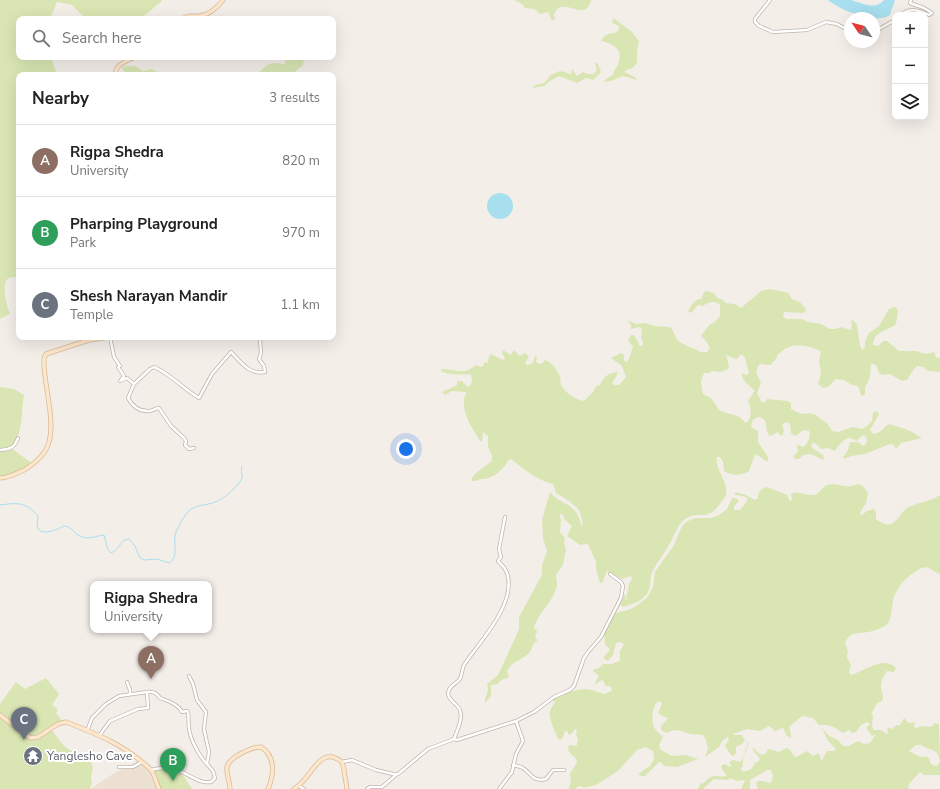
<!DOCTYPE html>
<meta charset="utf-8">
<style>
body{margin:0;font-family:"Nunito Sans",sans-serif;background:#f2f2f2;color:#222}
.controls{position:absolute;right:12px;top:12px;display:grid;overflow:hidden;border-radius:8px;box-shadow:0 4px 16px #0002}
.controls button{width:36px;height:36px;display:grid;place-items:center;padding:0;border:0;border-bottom:1px solid #e0e0e0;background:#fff;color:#222;font:20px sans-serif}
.compass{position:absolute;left:844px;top:12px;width:36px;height:36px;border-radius:50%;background:#fff;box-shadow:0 4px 16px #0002;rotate:305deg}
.you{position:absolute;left:406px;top:449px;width:14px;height:14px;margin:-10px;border:3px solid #fff;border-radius:50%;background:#1a73e8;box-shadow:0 0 0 6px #1a73e833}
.badge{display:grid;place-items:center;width:26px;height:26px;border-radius:50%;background:#0b8043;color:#fff;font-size:13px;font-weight:700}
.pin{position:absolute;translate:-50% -33px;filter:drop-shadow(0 1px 2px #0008)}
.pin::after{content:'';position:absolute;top:21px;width:14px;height:12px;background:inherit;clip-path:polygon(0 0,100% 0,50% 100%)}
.popup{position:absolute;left:90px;top:581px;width:122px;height:52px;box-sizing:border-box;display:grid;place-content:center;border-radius:8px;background:#fff;filter:drop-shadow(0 1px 3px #0005);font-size:13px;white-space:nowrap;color:#767676}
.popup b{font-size:15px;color:#222}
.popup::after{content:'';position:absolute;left:50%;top:100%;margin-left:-8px;border:8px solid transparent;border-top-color:#fff}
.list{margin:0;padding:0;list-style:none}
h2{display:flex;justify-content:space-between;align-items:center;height:52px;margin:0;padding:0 16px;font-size:17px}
h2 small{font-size:13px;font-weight:400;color:#767676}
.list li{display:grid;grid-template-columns:26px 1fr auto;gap:12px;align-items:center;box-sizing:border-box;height:72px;padding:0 16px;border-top:1px solid #e0e0e0}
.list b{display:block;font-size:15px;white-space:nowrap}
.list p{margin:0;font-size:13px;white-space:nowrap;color:#767676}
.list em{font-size:13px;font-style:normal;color:#767676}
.icon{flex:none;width:22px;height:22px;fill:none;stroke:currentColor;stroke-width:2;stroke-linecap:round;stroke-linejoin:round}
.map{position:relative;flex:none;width:940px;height:789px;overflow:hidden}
.search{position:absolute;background:#fff;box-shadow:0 4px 16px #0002;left:16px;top:16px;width:320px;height:44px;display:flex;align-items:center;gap:10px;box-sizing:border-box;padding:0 14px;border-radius:8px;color:#767676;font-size:15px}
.panel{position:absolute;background:#fff;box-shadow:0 4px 16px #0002;left:16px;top:72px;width:320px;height:268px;border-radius:8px}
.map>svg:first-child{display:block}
</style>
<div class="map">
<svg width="940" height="789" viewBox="0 0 940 789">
<rect width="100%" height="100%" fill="#f4eee9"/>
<polygon fill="#ece0d3" points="140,760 153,773 159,789 90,789 113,774"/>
<g fill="#d9e6b3" fill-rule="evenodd">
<path d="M0,0H161L162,1L140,19H86L72,5L57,2L50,19H19V57H51L57,75H19V277C16,277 12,277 9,278C0,283 7,306 10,314L0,319Z"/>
<path d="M514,0H591C586,21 570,2 558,8L554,14L555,19L552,21L548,12L540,14L534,9L525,8L522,4Z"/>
<path d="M613,18L631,31L639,41L637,52V63L633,68L626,70L624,72L635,77L637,80L623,76L611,81L604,82L606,79L613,75C614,68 617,69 618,64C624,49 614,44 601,41C603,35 610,33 615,33L619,30V26L612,23Z"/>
<path d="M282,57H313L309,59H304L303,65L291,75H258C263,65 274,60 285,65V61Z"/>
<polygon points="597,62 601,72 593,80 586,78 577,83 559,76 550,81 544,86 532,88 535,85 544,83 551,75 560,71 571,74 572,69 577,76 583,72 588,74 594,74 597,70 595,64"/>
<polygon points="126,66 135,66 143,71 152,69 162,75 128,75 122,69 123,67"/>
<path d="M770,289L788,293L792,299L801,303L805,308L806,311L803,313L784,312L783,316L786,319H801L808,322L821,324L830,329H835L841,327L851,330L852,325L851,321L852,320L857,324C858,331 859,344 862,350L865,347V341L869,333L879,326L889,309L895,307L898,310L896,324C887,332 874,330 873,345L878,346L883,341H887L899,351H916L926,354L934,352L936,357L939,358L940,357V372L928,371L923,367L917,366L914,369L907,380L902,381L890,374L882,375L879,373L876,365L871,364L870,377L865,388V394L863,396L861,395L858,386L852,385L844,380L836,379L828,387L823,388L818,384L821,374L819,360L821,352C813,346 798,344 789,347C785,348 782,352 778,354L777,357L771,365L760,364C753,372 758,375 761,383L757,393L761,401L764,403L767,399L788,401L791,403V409L801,414L810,413L816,415L822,420L827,423L832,431L838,432L853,427L862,429L867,426L872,421L873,413L875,411L879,413V414L870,430L873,434C883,433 883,426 890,424C897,427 904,428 910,431C915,433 917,436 922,438L901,443L896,449L894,445L890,444L865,454L851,456L844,459L843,457L848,450L850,442H858L864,446L867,442L866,437L863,435L857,441C855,440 853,439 850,438C844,438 838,446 835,451L827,448L822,449L813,442L811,447L823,455L824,460L810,454L803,455L799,459H795L793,456L798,452L797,444L802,447L805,446L809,439L810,433L809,431L804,430L795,436L791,433L790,424L786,422L782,425L784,431L782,436L780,435L778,432L770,436C763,430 770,418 758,417L753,420L751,427L758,431V442L768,457V461H766L756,454L754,457L749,471C741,476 732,476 724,471L723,462L720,457H717C714,468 729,483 726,495C725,498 721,502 719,505C707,522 698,510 685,519C677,525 674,537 669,545C664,554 657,562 653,571C650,575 651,581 650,586C648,599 634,604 623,607L620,605L624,595L626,596L625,600H626L629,584L632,579L631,576L622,579L607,571L602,583H600L596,569V562L589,546L587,544L580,545L567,536L572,526L564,519L563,515L560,514V516L561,520L560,532L565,538L564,543L566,549L563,565L556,575C556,579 557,581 557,585C554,602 538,612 534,628L537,631L535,638L538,640C530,645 534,648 529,653C522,660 510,662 507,672L509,675L508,678L501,680L498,684L491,685V696L485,703C484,696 490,693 487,684L497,676L501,669L519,629V617L542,575V565L547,551L543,538L542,520L550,492C562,507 576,501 581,525L583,524L580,512L577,508L569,501L556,493L553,484C536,480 524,469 511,459C507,460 507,465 503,468C498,474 488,480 481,479L476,481H472V478L476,473L492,461V456L488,446V436L483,432L482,441H480C474,430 462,415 464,400C464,396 466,396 466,392L452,391L445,395L442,392L457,385V381H462L468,387L470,386C472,383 473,377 470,374C461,375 452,375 442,372L441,369C455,369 463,376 476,365L482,367L485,362L488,363L489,357L491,354L503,360L505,358L502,353L503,350L511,355L514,350L520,356L525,353L529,357L525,363L527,365L532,364L536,355L537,357L536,361L538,364L543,363L545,360C551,361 557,370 560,376C561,379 560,382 561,385C565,393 576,400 584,401L593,392L596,386L600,385C603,377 608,373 617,372V375L612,383L615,385H619L626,377L622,366L611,358L621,353L624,355V360L626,362L629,359L633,347L628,340L631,335H634L640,346H642L643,343L641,337L642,329L639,327L631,329V325L627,320L636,324L645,323L654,326L669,327L672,329L676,338L681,343L701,352H707L710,348L706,341L701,336L709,325L715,322L720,316V305C714,300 709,302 703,306L698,305L693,311L690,313L688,311L692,304L698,299H701L704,292L708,291L715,294L717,298L723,300L726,303L735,304L741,308L761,291ZM742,354L745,358L749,373L747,375L742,373C741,380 750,387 755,390L748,401C751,409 753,417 746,423L738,416L723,412L719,410L711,398L703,394L702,390L701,381L704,373H709L712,371L721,372L728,369L729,366L726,355L736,359Z"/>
<path d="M0,387L14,389L24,395C20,418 25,427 11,448L33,464L17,473L0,478Z"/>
<path d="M858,484L863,486L868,493L866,503L860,513L862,515L867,511L874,509L876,512V519C880,522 886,526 891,524C898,521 901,512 907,508C918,502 930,502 940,495V574C936,573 933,570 929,568C924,566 919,569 915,572C905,578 898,586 894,597C891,605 893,622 885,626C881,628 872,632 868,632C858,634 850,631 845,643L848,651L847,657L851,665L849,673L851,675C864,671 885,655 896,668L894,672L887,671C884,675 880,682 881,687C881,695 888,700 877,703L871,714L873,715L872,727L874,730H881L885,733L887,734L888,732L887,727L892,729L896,725H900L904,718L909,723L915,722L914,727L916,728L922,726L931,727L935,723L939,724L940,760C939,758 938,755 937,753C932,748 925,749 921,745H916L909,751L918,756L924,757L926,756L930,760V763L935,766L938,765L940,761V775H924L920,772L909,784L908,789H758L756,784L758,781H762L770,783L772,781L773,775L771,770H767L750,780V789H741L745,780L736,781L731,778L727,780L714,779L703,789H698L700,784L704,783C713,772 716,778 727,776L721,768L722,765L725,764L730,767L731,765L729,762L733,760L741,762L748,742L749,743L743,757V764L741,769L743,772C751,769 751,771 755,763L760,760C759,754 752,753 753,747L758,753L763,755L766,753L768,749L774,750L778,752L787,748L789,749L795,757L798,756L807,751L813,756L818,753L820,756L821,760H822L827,751H834L836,749L828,741L822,728L829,736L838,740L843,746H849L858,741L864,744L870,743L876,734L872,736L866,728L870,724L868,722L861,725L856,732L852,733L849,730L843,733C834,727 829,724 819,725L813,718L802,716L789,727L791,734V738L787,736L783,728L775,731L769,726L760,731L747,729L733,734L734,735H742L745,740L742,744L736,747V753L734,756L731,755L725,746L729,739L728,737L723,740L719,747L705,757L708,749L706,740L703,735L690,734L682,731L674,730L666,733L661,730V726L668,718L662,716L658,713L662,704L661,702L659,701C652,704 651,722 654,727C656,731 660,734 663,737L659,745L661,750L672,756L686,755L698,759L677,767L664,766L662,763L659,762L645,776H641L638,774L650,766L654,759L653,751L646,747L637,750L618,771L596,785L584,788L579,786L575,789H569L571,780L570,774L577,762C576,755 568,755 568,747L570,745L575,746L577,745L578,739L576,735L577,730L576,729C573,730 573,734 569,735L567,731H565L562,739L559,740C556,735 548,717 550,711C551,708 553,705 555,702L552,700C559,693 582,687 592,690C596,691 599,693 604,694L611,691L612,688L609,686H605L604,682L602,680L594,685L599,676L593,671V670L599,668L603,664H611L620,661V651L624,644L620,642L616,643L613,655L608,661L603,658L610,650L605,644L604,633L613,615L616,613L628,610L636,606L647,598L653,587L655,572L674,545L682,526L686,522L695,518H712L719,515L727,509L732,498H736L739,501L734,506V510H740L747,501V498L743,496L735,495V492L746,495L755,500L758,498C758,492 761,488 767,487L787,495L790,501L792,500L791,494C799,490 804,495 812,495C821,495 821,487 827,485C839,482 844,490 858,484Z"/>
<polygon points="46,678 59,694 52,705 58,710 56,713 63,722 51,729 64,746 81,757 94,749 91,762 93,768 91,776 92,782 90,789 0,789 0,704 16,682 25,689"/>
<path d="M159,768C180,769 181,771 192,789H159L151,770Z"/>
</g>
<g fill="#a7dfee">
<path d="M828,0C835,0 844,0 851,0C863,3 874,11 884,0H895L890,15C876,25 840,10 828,0Z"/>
<circle cx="500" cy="206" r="13"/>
</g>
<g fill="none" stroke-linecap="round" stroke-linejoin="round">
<path stroke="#a7dfee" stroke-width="1" d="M0,505C17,503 25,501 38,516C38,519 37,523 37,526C40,538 58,529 64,526C71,527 73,531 78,535C87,541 95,536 104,535L108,550L111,553C119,550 121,539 129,539L135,546L140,558L145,560L157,559L169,563C180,556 172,542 176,532C179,526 183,518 187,513C194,504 206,506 215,502C223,500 239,486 242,478C243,474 240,470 242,466"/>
<defs>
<g id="minor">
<polyline points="770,0 755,19 755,22 759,26 773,32 807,30 826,22 837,24 846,29 850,30"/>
<path d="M901,15C909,7 921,11 929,15L932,13L924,8L910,3L911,0"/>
<polyline points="874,32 895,20"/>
<path d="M110,337L114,357L120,366L118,367L124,376L120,381L127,378L134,384L128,398C133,407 140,412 150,411C154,410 156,408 159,408L171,426L184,438L186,441L185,445L189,449L194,448"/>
<path d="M134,384L150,369L154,367C171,374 183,389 199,398L212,374L231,352C241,362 249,375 265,372L264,366L259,359L261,353L260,339"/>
<path d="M0,450C11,449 14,448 18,438"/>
<polyline points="127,682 130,690 130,694"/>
<path d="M147,692C153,691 157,693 160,698C168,701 178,704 182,712L187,711L188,712C189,717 188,722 189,728C190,739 199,756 207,764"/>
<polyline points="87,731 92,718 106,704 119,696 147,692 148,708 138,709 110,721 99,736"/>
<path d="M454,739C457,730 463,720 460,710C457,703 445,699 449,690C451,685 457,683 460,679C462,675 462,669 464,665C479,642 514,607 508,577C507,570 503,566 498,561L501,557L499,549L505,517"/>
<polyline points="342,762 352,760 376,770 393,774 398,774 428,749 454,739 457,740 516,721 534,712 554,697 570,690 574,686 584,658 588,652 601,637 621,598 623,586 621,582 610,574"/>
<path d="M513,765C517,766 520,766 523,768C532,774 532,782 546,779L553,770H564"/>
<polyline points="119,767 133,767 142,762"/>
<path d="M151,770C161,767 171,767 182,772C191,776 201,784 211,782L215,778L213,771L207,764L209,752L204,729L206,712L197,700L193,684L189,676"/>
<polyline points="299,786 304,789"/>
<polyline points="367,789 370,787 382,787 397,774"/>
<polyline points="499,789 512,772 516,754 523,741 516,721"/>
</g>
<g id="secondary">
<path d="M182,19C188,15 192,16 199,16C210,15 217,8 223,0"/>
<path d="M115,75C115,64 127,61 135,57"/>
<path d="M0,478C9,478 18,473 26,469C36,462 46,454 49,442C55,421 45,388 44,365V358L46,354L89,340L111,337"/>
<path d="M0,715L26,735L31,738L38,737L58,724L66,722C97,734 127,746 151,770L153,773L159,789"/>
<path d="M230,789C230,782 226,774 227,767C229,757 252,747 261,747C276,756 274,775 268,789"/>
<path d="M294,789C298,786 301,784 304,780C315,768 323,747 342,762L344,770L347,789"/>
</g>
</defs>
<use href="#minor" stroke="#bfb4ab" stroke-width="4"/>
<use href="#secondary" stroke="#d5bb9c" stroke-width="5"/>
<use href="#minor" stroke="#fff" stroke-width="2.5"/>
<use href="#secondary" stroke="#fde6ca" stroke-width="3.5"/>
</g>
<defs>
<symbol id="temple-disc" viewBox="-11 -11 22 22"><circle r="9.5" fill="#6b7280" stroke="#fff"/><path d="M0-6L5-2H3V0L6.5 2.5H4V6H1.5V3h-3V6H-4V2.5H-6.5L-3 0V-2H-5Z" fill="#fff"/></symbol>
</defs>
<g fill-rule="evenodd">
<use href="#temple-disc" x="22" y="745" width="22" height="22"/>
</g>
<g text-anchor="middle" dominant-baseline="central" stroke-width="4" stroke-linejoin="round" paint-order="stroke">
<g font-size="12" fill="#5b616d" stroke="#fff" text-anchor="start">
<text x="47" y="756">Yanglesho Cave</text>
</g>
</g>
</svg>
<div class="controls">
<button>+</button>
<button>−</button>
<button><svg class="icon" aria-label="layers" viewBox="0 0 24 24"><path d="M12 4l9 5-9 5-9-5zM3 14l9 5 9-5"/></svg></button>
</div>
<svg class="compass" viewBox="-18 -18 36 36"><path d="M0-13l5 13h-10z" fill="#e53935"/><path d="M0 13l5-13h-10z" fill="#767676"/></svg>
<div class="you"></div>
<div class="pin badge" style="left:151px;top:679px;background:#8d6e63">A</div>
<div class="popup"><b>Rigpa Shedra</b>University</div>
<div class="pin badge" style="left:173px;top:781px;background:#2e9e5b">B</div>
<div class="pin badge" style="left:24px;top:740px;background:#6b7280">C</div>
<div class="search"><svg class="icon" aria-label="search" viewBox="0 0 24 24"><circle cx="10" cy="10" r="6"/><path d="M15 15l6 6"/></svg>Search here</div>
<section class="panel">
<h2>Nearby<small>3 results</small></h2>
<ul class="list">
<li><span class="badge" style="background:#8d6e63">A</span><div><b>Rigpa Shedra</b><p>University</p></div><em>820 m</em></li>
<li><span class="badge" style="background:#2e9e5b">B</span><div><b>Pharping Playground</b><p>Park</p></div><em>970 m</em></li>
<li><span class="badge" style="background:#6b7280">C</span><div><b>Shesh Narayan Mandir</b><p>Temple</p></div><em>1.1 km</em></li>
</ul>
</section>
</div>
